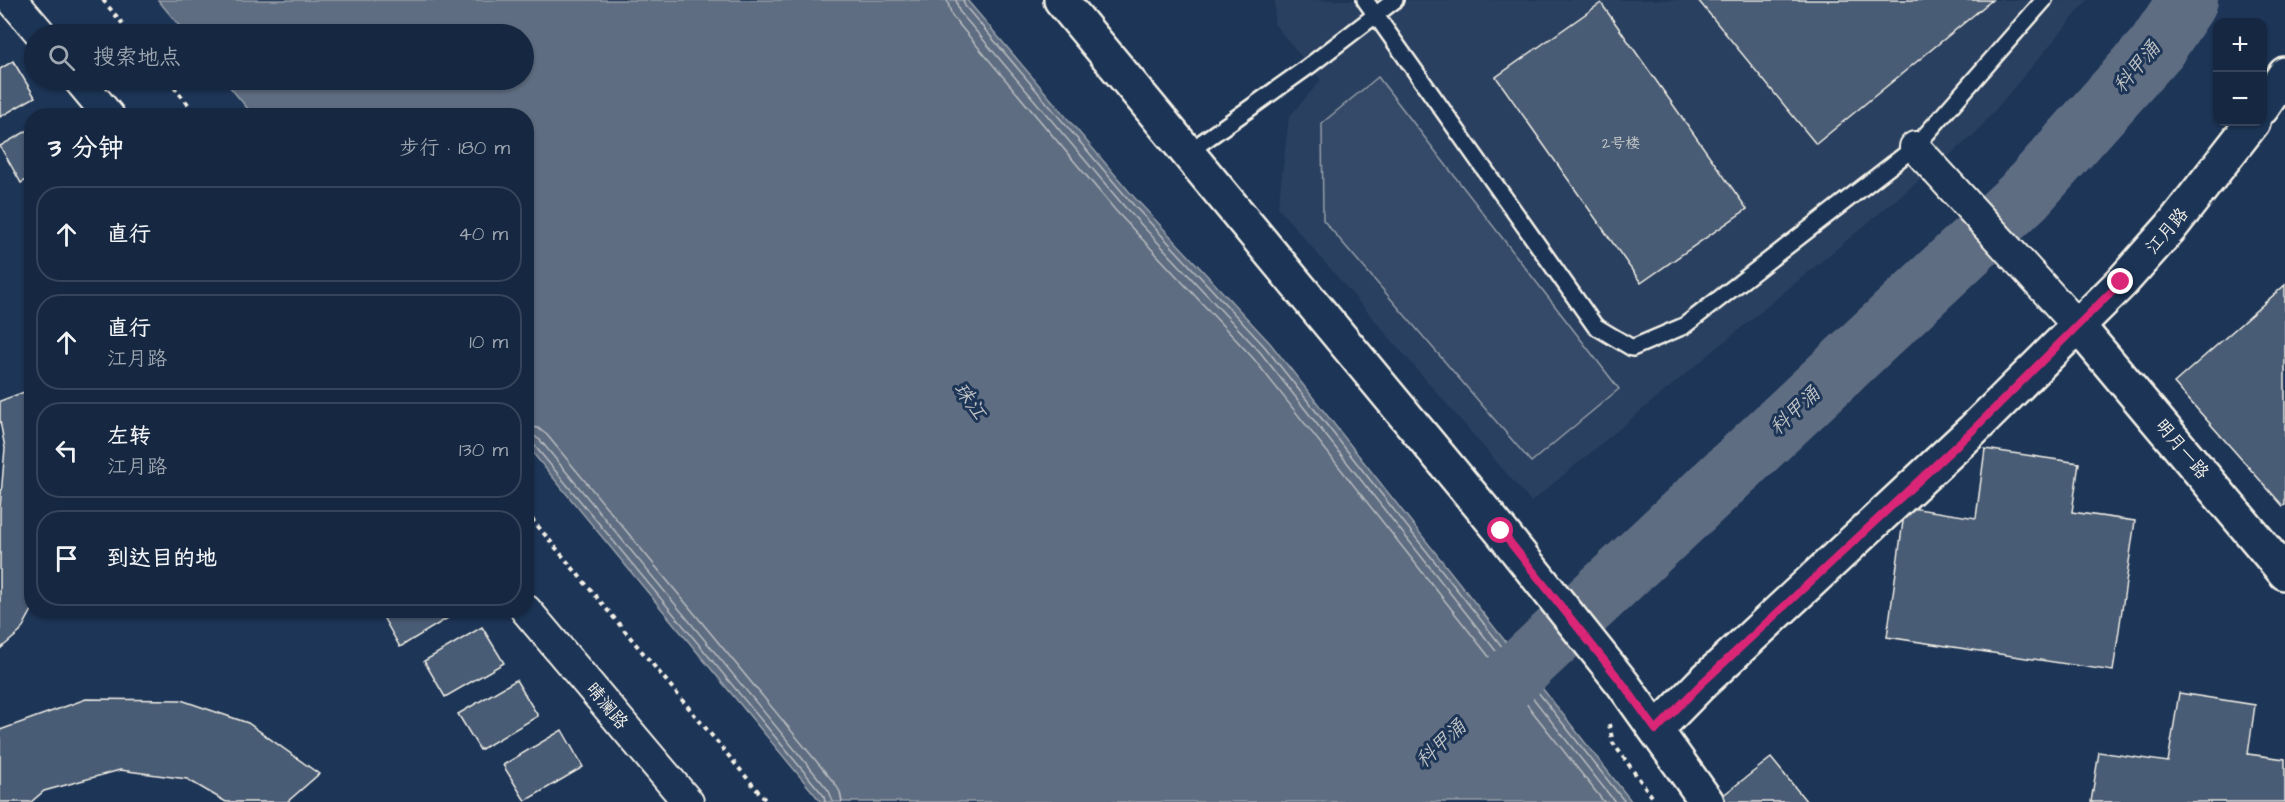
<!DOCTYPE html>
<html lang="zh">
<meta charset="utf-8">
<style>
body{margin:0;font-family:"Architects Daughter","LXGW WenKai TC",sans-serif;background:#23344c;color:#f1f3f6}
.controls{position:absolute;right:18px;top:18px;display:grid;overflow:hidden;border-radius:12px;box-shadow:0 2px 4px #0004}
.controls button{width:54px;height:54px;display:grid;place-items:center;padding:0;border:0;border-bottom:2px solid #35445a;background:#162841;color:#f1f3f6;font:30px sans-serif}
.stop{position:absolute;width:18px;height:18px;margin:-14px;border:4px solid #db2777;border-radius:50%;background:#fff}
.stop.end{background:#db2777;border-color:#fff;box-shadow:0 2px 6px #0008}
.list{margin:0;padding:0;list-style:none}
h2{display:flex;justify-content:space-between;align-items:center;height:78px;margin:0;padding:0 24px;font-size:26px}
h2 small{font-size:20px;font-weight:400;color:#9ea6b1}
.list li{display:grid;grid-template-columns:39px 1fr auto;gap:18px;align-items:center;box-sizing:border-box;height:96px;margin:0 12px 12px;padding:0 12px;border:2px solid #35445a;border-radius:24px}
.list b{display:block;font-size:22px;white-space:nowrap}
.list p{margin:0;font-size:20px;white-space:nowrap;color:#9ea6b1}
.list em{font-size:20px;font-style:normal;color:#9ea6b1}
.icon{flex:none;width:33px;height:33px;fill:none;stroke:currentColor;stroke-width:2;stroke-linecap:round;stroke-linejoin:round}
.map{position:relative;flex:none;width:2285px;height:802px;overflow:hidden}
.search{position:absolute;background:#162841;box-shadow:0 2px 4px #0004;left:24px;top:24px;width:510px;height:66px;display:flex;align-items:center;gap:15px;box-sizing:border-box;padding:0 21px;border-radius:33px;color:#9ea6b1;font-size:22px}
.panel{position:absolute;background:#162841;box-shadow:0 2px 4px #0004;left:24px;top:108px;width:510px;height:510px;border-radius:24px}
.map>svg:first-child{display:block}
</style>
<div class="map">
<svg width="2285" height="802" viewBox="0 0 2285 802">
<rect width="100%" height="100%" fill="#1d3557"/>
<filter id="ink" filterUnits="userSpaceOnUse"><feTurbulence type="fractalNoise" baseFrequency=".0167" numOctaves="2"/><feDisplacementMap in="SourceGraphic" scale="12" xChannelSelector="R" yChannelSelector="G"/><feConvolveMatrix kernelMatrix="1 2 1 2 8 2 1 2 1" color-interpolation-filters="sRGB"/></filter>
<g filter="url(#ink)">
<polygon fill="#2a4060" points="1275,0 2088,0 1974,135 1531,502 1278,208 1289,117 1321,80 1274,24"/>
<polygon fill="#354a67" stroke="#949ea8" stroke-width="1.5" points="1378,77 1619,389 1531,462 1323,220 1322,123"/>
<polygon fill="#5e6d82" stroke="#9aa2ab" stroke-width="1.5" points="158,0 967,0 1133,196 1270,343 1632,802 821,802 527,446 526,116 253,115 224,80 524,80 524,34 186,34"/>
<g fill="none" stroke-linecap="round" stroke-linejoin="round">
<g stroke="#b8bcbf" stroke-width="1.5">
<polyline points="947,0 952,16 1116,211 1253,358 1604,802"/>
<polyline points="956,0 959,11 1123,205 1260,352 1615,802"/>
<polyline points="963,0 965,6 1129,200 1265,347 1625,802"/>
<polyline points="526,426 538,428 547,435 836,785 840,792 842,802"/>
<polyline points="526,435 534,436 540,440 829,791 833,802"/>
<polyline points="526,443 534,445 824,796 825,802"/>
</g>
<polyline stroke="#5e6d82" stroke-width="60" points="1379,802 2024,196 2156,48 2188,0"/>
</g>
<g fill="#485b74" stroke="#f4f1e8" stroke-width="1.5">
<polygon points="1698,0 1992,0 1816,144"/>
<polygon points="1601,3 1747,209 1641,283 1496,77"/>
<polygon points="13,61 35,97 0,117 0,69"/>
<polygon points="32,128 32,177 21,183 0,146"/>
<polygon points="2285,285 2285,505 2283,506 2174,383"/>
<polygon points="32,389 32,610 20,632 0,649 0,508 5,448 0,421 0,401"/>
<polygon points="1985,449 2079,463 2072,512 2135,521 2113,671 1887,637 1905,507 1976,518"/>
<polygon points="379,610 457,610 458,612 400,647"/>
<polygon points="482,627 504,663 445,697 424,661"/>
<polygon points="516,680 538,716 480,750 458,714"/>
<polygon points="2179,693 2255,705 2248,754 2285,759 2285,802 2091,802 2099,752 2168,762"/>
<polygon points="86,699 181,700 248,723 319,774 287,802 226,802 187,779 120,770 44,791 31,802 0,802 0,730"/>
<polygon points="562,730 583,767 525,801 503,765"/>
<polygon points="1771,758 1807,802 1727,802 1722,796"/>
</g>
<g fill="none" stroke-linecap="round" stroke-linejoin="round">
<defs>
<g id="service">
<polyline points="1365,0 1595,326 1632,348 1684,326 1915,147 2044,0"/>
<polyline points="1187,153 1309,66 1395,0"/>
</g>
<g id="minor">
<polyline points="12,0 41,34"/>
<polyline points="79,80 109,116"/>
<polyline points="1915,147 2078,326"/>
<polyline points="526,610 688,802"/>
</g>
<g id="tertiary">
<polyline points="1061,0 1501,531 1623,684 1707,802"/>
<polyline points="2262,108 2285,74"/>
<polyline points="2078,326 2285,573"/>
<polyline points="1656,730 1701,684 1973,430 2122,282 2171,227 2253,122"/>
</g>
</defs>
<use href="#service" stroke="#f4f1e8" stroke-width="20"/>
<use href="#minor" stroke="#f4f1e8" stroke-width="34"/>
<use href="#tertiary" stroke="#f4f1e8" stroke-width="38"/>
<g stroke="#f4f1e8" stroke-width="4" stroke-dasharray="4.5 4.5" stroke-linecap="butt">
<polyline points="103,0 131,34"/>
<polyline points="168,80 198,116"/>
<polyline points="526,512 767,802"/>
<polyline points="1609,724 1613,743 1656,802"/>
</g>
<use href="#service" stroke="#1d3557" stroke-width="15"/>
<use href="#minor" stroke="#1d3557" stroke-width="30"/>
<use href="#tertiary" stroke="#1d3557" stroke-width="33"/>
</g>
</g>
<g fill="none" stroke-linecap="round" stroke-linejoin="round" filter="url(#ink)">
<polyline stroke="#db2777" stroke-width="8" points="1501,531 1623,684 1656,730 1701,684 1973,430 2121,282"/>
</g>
<g text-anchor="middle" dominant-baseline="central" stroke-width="6" stroke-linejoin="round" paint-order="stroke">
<g font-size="15" fill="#c9cccb">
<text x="1621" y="143">2号楼</text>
</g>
<g font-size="18" fill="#f4f1e8" stroke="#1d3557">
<text transform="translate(2167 231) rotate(-49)">江月路</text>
<text transform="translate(2182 449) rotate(50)">明月一路</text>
<text transform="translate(607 706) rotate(50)">晴澜路</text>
</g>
<g font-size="20" font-style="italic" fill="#c0c3c4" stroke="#1d3557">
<text transform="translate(2137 67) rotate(-50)">科甲涌</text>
<text transform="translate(970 401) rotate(55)">珠江</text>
<text transform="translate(1795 411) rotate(-43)">科甲涌</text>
<text transform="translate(1441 744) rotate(-43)">科甲涌</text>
</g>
</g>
</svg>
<div class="controls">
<button>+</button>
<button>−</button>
</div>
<div class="stop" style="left:1501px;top:531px"></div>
<div class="stop end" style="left:2121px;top:282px"></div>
<div class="search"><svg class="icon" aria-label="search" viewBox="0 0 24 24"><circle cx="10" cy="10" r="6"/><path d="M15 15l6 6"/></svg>搜索地点</div>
<section class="panel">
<h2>3 分钟<small>步行 · 180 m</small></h2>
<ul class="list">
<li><svg class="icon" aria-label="ahead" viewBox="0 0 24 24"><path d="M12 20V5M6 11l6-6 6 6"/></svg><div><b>直行</b></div><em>40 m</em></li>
<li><svg class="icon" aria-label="ahead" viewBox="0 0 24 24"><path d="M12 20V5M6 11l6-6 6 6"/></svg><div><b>直行</b><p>江月路</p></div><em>10 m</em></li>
<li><svg class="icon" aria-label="left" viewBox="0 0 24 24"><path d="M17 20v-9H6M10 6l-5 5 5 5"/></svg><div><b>左转</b><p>江月路</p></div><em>130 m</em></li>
<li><svg class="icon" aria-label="arrive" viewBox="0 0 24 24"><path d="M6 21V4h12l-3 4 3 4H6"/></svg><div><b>到达目的地</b></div></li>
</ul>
</section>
</div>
